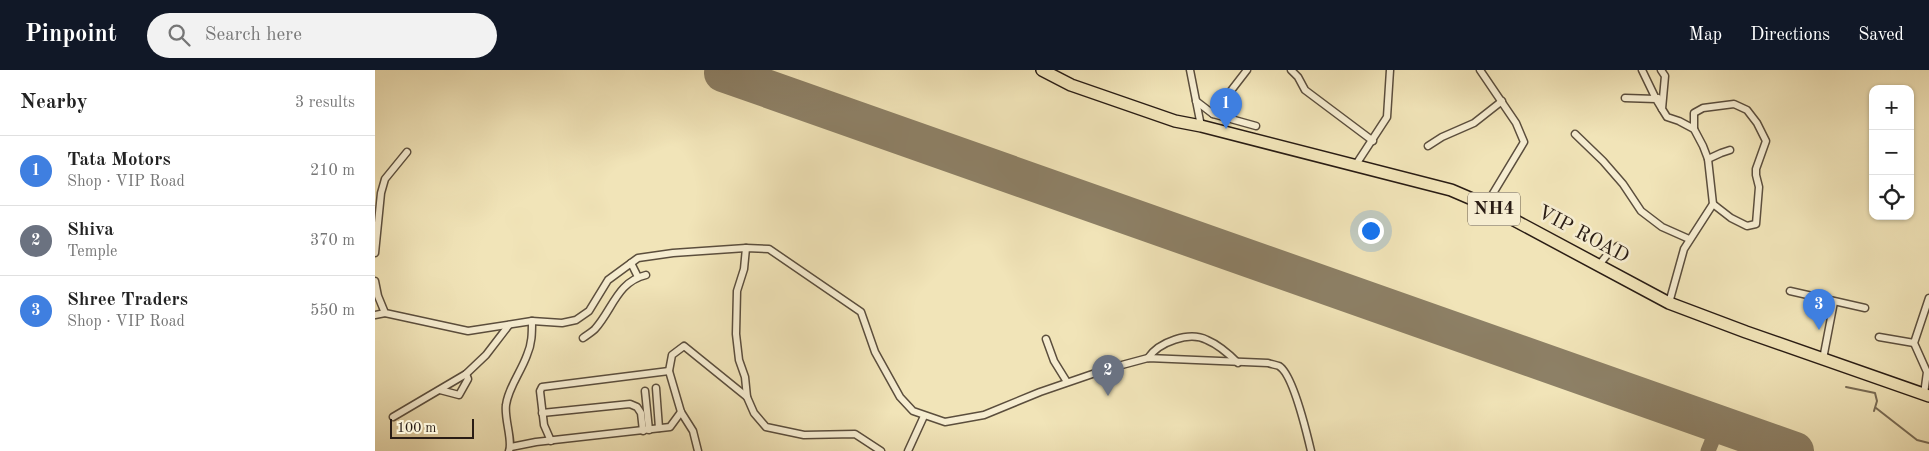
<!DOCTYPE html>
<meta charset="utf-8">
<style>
body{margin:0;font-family:"Old Standard TT",serif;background:#f2f2f2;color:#222}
.controls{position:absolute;right:15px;top:15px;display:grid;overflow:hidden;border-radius:10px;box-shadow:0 1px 4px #0004}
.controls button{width:45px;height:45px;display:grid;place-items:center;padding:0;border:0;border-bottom:1px solid #e0e0e0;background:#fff;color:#222;font:25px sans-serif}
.scale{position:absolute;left:15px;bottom:12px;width:84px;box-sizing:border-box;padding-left:5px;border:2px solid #291c14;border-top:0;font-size:14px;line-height:18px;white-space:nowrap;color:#291c14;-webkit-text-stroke:4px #f6edd1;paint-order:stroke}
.you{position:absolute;left:995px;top:160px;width:18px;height:18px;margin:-12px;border:4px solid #fff;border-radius:50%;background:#1a73e8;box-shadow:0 0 0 8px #1a73e833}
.badge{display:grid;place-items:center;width:32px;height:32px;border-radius:50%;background:#111827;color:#fff;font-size:16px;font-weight:700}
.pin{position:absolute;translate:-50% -41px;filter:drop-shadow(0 1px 2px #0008)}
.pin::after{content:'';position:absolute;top:26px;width:18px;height:15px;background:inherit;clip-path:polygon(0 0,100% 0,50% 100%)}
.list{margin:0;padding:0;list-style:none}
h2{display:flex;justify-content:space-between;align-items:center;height:65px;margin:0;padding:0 20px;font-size:21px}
h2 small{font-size:16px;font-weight:400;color:#767676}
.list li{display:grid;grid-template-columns:32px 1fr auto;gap:15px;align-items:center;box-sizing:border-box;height:70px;padding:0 20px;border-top:1px solid #e0e0e0}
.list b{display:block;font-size:19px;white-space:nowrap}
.list p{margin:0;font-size:16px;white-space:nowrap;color:#767676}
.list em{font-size:16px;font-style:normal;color:#767676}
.icon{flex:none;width:28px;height:28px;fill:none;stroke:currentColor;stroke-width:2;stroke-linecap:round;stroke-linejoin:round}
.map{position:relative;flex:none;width:1554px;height:381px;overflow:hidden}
header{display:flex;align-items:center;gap:30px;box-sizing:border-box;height:70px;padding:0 25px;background:#111827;color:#fff}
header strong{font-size:24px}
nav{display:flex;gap:28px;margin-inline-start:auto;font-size:18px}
.search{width:350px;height:45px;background:#f2f2f2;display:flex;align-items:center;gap:12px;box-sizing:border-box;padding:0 18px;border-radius:28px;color:#767676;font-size:19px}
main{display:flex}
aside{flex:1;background:#fff}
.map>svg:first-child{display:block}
</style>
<header>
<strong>Pinpoint</strong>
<div class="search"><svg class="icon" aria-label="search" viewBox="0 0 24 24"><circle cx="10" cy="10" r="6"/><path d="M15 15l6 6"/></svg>Search here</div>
<nav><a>Map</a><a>Directions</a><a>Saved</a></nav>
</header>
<main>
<aside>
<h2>Nearby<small>3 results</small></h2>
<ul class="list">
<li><span class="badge" style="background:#3f7fe0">1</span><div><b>Tata Motors</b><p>Shop · VIP Road</p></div><em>210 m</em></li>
<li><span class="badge" style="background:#6b7280">2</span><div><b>Shiva</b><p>Temple</p></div><em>370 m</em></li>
<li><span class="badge" style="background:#3f7fe0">3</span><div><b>Shree Traders</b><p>Shop · VIP Road</p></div><em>550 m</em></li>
</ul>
</aside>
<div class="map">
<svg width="1554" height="381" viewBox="0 0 1554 381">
<rect width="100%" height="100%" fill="#f1e4b8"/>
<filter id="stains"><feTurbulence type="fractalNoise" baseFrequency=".004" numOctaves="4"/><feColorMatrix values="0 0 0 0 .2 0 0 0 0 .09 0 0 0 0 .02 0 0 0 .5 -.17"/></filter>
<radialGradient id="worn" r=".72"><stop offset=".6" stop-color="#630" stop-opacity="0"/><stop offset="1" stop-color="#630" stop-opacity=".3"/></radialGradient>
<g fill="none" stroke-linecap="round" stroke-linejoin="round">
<g stroke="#786b55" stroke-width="2">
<polyline points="1471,317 1500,323 1502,331 1499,341"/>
<polyline points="1501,338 1542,370 1554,373"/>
</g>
<polyline stroke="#8d8066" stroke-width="15" points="1333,381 1344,354"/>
<polyline stroke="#8d8066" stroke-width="38" points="348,3 1420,381"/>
<defs>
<g id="street">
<polyline points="815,0 826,56"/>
<polyline points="916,0 923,7 930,20 998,71"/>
<polyline points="1105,0 1141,53 1149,72 1111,135"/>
<polyline points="1267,0 1281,29 1283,28"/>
<polyline points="1286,0 1290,6 1287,39 1292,47 1304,51 1319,59 1328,76 1333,89 1338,134 1309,179 1294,233"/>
<polyline points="1250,28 1281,29 1287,39"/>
<polyline points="821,31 838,44 881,56"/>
<polyline points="838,44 872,0"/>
<polyline points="1319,59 1319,43 1328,38 1359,34 1372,40 1382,53 1391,71 1381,99 1381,105 1384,117 1381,154 1372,156 1356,148 1338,134"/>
<polyline points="1200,64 1228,91 1248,114 1266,141 1287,157 1314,169"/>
<polyline points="1053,76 1067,67 1099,53 1127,31"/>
<polyline points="1333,89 1346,83 1355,80"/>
<polyline points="980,96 1012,47 1015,0"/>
<polyline points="371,178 369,199 362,221 361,264 364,290 370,307 372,327 379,343 391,357 429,365 480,364 506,381"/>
<polyline points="0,183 6,123 10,109 32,82"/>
<polyline points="256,193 263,207"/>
<polyline points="1224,195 1232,185 1243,176"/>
<path d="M0,211L3,226L10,243L93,261L157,251L187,253L201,250L214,241L233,210L263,188L298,183L371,178L394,179L486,242L500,282L525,327L538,341L570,352L609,345L665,322L732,299L773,288L893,293C896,294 901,295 904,296C918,304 932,364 936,381"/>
<polyline points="1415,221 1490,238"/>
<polyline points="0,245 10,243"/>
<polyline points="1504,267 1539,273"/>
<path d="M208,268C212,265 217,262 220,259C238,239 242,212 271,205"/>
<polyline points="671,269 679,291 692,312"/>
<path d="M773,288C784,272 814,261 832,270C844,275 854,284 863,293"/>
<polyline points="1448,289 1459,232"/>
<polyline points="281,318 284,358"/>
<polyline points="65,320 84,325 93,309 91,304"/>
<polyline points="270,321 274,360"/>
<polyline points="1549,324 1552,302 1539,273 1554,228"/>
<polyline points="167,343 255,334 262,337 266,343 268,361"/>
<polyline points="18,347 91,304 111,285 134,255"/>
<polyline points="176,371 169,355 165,321 167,317 294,301"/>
<polyline points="136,377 161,372 295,357 306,342"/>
<path d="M134,381C138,371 129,348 131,335C133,318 146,302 152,285C157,274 157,263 157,251"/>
<polyline points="323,381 318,361 306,342 294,301 297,285 309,276 372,327"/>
<polyline points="533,381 549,346"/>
</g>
<polyline id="highway" points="667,0 696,15 800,51 826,56 1076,120 1111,135 1294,233 1371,262 1554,326"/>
</defs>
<use href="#street" stroke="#5b4e3d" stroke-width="9"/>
<use href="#highway" stroke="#291c14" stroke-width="14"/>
<use href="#street" stroke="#f6edd1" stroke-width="6"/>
<use href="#highway" stroke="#f1e4b8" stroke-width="11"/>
</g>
<g text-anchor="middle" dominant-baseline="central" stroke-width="5" stroke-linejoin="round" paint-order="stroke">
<rect fill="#f6edd1" stroke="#665b4d" stroke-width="1" x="1093" y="122.5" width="52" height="33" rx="4"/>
<g font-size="19" font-weight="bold" fill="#291c14">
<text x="1119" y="139">NH4</text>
</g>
<g font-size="20" fill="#291c14" stroke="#f6edd1">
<text transform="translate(1208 165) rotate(28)">VIP ROAD</text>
</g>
</g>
<rect width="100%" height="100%" filter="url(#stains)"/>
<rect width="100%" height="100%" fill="url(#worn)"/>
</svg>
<div class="controls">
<button>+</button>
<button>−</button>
<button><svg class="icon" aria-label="locate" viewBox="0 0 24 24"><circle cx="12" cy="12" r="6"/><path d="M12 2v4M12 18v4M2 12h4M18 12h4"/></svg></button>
</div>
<div class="scale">100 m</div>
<div class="you"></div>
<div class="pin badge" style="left:851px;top:59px;background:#3f7fe0">1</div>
<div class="pin badge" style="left:733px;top:326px;background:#6b7280">2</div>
<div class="pin badge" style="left:1444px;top:260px;background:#3f7fe0">3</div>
</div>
</main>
